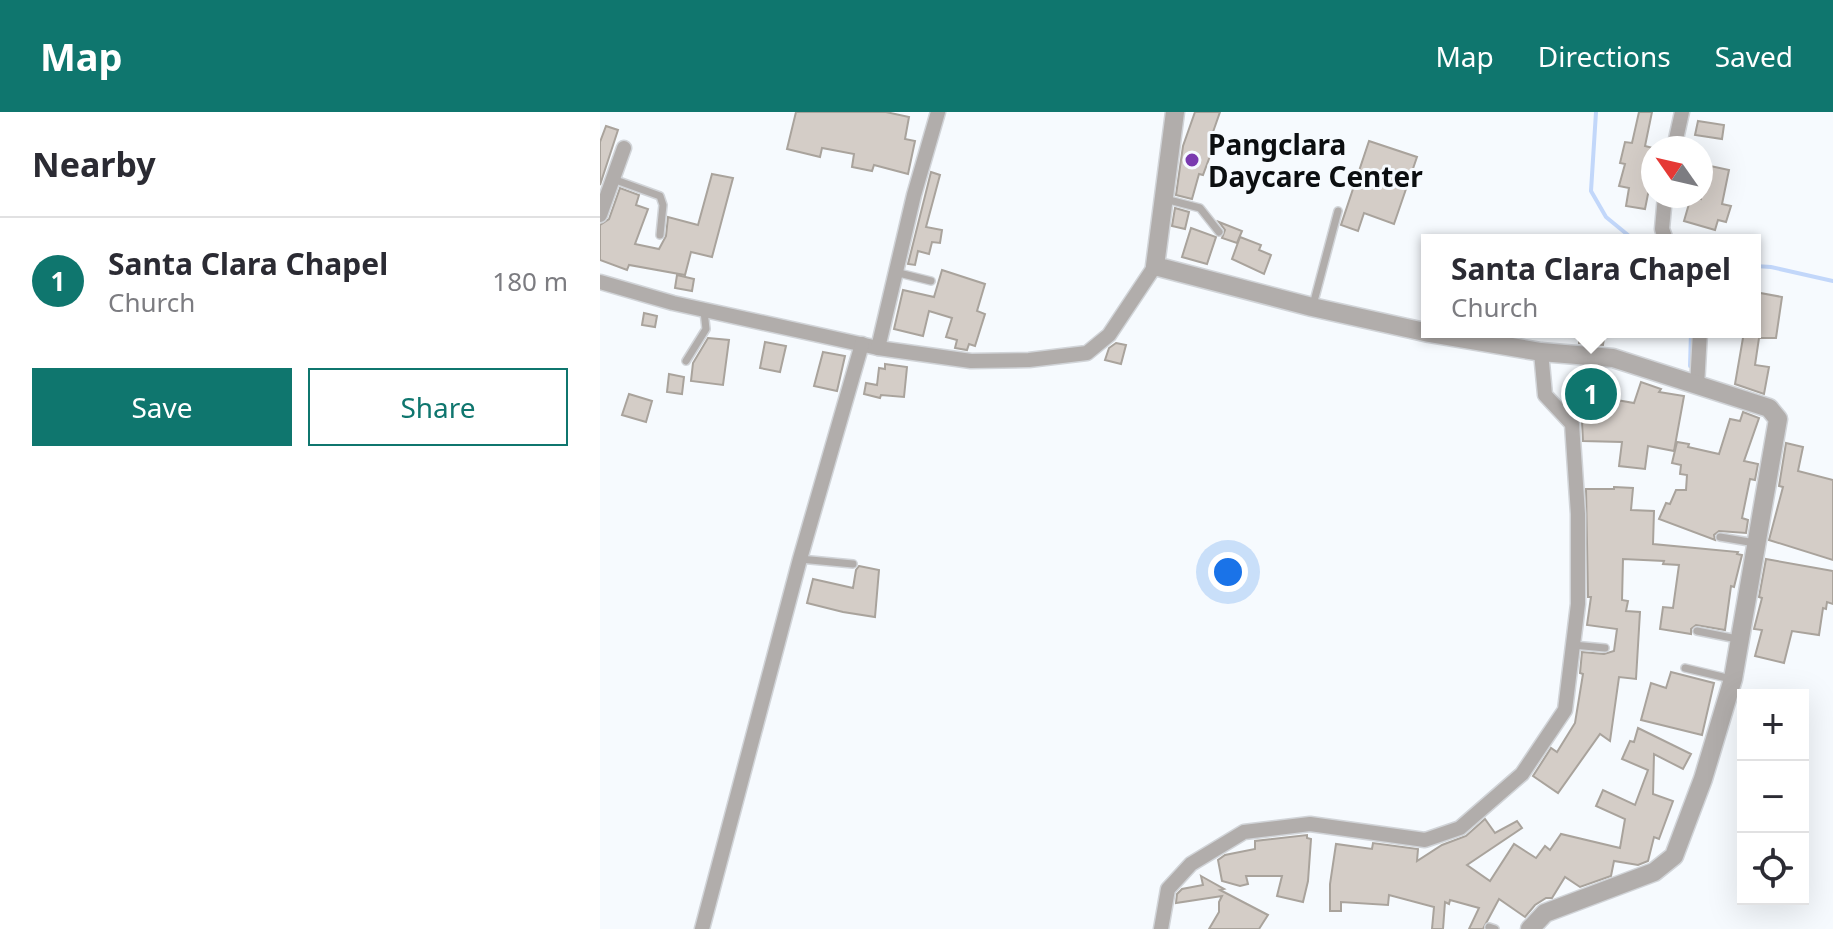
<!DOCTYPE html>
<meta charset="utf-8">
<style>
body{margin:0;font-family:"Noto Sans",sans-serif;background:#f7f7f7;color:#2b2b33}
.controls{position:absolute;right:24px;bottom:24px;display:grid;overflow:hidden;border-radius:0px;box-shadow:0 8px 32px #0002}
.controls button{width:72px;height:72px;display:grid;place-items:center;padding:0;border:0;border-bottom:2px solid #e1e1e2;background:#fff;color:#2b2b33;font:40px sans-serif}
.compass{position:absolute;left:1041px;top:24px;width:72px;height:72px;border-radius:50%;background:#fff;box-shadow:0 8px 32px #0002;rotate:304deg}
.you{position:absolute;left:628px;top:460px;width:28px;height:28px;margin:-20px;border:6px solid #fff;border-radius:50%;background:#1a73e8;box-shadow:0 0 0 12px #1a73e833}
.badge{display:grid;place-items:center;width:52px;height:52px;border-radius:50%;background:#0f766e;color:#fff;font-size:26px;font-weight:700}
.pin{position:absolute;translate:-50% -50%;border:4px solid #fff;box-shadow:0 2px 8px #0006}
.popup{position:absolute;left:821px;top:122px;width:340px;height:104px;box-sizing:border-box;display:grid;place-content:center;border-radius:0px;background:#fff;filter:drop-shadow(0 2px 6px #0005);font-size:26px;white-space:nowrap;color:#7c7c81}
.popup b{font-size:30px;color:#2b2b33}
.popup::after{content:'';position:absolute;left:50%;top:100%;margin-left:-16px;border:16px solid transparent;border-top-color:#fff}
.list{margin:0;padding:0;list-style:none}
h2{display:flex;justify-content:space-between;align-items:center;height:104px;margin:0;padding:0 32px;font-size:34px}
h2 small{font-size:26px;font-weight:400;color:#7c7c81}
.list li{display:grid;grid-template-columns:52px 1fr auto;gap:24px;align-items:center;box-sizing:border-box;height:128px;padding:0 32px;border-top:2px solid #e1e1e2}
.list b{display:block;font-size:30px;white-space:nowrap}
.list p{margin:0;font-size:26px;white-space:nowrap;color:#7c7c81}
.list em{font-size:26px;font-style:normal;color:#7c7c81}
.actions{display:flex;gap:16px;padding:24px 32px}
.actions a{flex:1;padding:18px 0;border:2px solid #0f766e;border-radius:0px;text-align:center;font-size:28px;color:#0f766e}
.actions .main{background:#0f766e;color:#fff}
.icon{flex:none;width:44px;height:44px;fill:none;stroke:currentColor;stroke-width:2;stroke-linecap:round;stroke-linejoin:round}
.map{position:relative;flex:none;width:1233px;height:817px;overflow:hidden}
header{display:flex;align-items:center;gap:48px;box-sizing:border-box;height:112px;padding:0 40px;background:#0f766e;color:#fff}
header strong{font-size:38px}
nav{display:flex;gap:44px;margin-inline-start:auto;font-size:28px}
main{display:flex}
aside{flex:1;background:#fff}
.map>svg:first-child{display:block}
</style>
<header>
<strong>Map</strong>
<nav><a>Map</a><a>Directions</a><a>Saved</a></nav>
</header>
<main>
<aside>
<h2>Nearby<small></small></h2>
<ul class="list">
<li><span class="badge">1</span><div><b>Santa Clara Chapel</b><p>Church</p></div><em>180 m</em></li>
</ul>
<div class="actions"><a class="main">Save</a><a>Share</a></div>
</aside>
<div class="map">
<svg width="1233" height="817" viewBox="0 0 1233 817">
<rect width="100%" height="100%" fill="#f6fafe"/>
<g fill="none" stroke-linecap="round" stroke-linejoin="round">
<g stroke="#c2d7fa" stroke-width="4">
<polyline points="996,0 991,79 1006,105 1034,128"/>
<polyline points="1155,154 1171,155 1233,169"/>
<polyline points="1090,254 1091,220"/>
</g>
</g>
<g fill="#d4cdc7" stroke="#a9a39c" stroke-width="2">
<polygon points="196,0 286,0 309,5 305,27 315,29 308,62 274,53 272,59 252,55 254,42 222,36 220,45 187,37"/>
<polygon points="595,0 620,0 613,20 616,21 610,44 603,63 599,62 592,87 576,83 583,34"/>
<polygon points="1039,0 1052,0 1045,34 1053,36 1053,57 1045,97 1026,94 1029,76 1019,74 1025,52 1020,51 1025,30 1032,31"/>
<polygon points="1098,9 1124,13 1122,27 1095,23"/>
<polygon points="6,14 18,18 0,73 0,30"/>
<polygon points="769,29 817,45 794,112 764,101 758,119 741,113"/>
<polygon points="1101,52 1129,58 1122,92 1131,94 1126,110 1118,108 1115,118 1084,109 1091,85 1101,87"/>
<polygon points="331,60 340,63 326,115 342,118 340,131 332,130 329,142 318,139 315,153 308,152"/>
<polygon points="112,62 133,66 112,145 91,140 85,163 29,153 27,158 0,148 0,113 9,107 20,76 39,83 36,93 48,97 35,132 59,137 66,124 68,105 98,113"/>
<polygon points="575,96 589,100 585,117 572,114"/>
<polygon points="619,110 642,119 637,131 622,126 625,118"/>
<polygon points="591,116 616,125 607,152 582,145"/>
<polygon points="640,125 661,133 659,138 671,143 664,162 632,147"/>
<polygon points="342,158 385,172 377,199 385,202 375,234 369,232 367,238 355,236 357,228 346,225 352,206 329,199 323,224 294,217 303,178 334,185"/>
<polygon points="77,163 94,167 92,179 75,176"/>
<polygon points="1155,180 1182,185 1176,226 1159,226 1155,253 1169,255 1164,282 1135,272 1144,220 1155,220"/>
<polygon points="44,201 57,204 55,215 42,213"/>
<polygon points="980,220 1005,220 1003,233 979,231"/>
<polygon points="108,226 129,228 123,273 91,269 93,251"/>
<polygon points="165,230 186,234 180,260 160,256"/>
<polygon points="516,231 526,233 521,252 505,248 509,236"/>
<polygon points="223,240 245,244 237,279 214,274"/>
<polygon points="285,252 307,255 304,285 281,283 280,286 264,282 266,271 277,273 279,256 285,257"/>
<polygon points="987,256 1001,258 1000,265 1013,277 1011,287 1034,291 1041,270 1061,277 1059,280 1084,284 1074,339 1048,334 1045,357 1019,354 1022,330 983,329 982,310 969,290 972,273 985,263"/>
<polygon points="69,262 84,265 82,282 67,280"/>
<polygon points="29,282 52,289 46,310 22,303"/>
<polygon points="1143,300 1159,306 1144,349 1158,352 1155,368 1150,367 1142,406 1148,408 1146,421 1119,419 1114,423 1115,428 1059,407 1066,391 1070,392 1076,378 1086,378 1087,363 1080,362 1081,353 1072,351 1077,330 1089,332 1088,335 1119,342 1130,307 1140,309"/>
<polygon points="1186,331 1203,335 1198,359 1233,368 1233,448 1169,428 1183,375 1179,374"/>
<polygon points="1014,375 1033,376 1031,398 1054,399 1053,432 1138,440 1137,442 1142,443 1134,475 1131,474 1125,518 1096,513 1091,517 1091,522 1060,517 1063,495 1073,496 1079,453 1063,452 1064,449 1023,447 1022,488 1028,489 1026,499 1040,500 1036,567 1019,565 1010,629 1000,622 958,681 933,664 951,636 957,640 975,611 983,562 980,561 982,540 1004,542 1014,539 1017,517 987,513 991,485 988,485 986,377 1014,377"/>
<polygon points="1166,447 1233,459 1233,492 1227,490 1226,497 1223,496 1219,523 1192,519 1184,551 1155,544 1162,518 1154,517 1162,486 1159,485"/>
<polygon points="259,454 279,458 275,505 243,500 207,491 213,467 253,476 256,458"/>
<polygon points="1071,560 1114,571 1102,623 1041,608 1051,571 1066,576"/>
<polygon points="1038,616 1091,642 1083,657 1054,642 1053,682 1073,689 1059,727 1054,725 1048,749 1038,753 1014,749 1011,764 980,775 965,765 952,786 946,786 935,793 925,805 899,787 883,817 869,817 879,796 850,788 849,792 845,790 843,817 832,817 834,795 789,783 788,793 741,790 741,799 730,799 730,772 736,732 772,737 773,731 818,737 817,749 842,733 866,724 885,707 895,721 917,709 922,716 867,753 890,769 914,732 936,746 945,734 950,738 961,722 1020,736 1025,707 996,694 1003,678 1035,693 1048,658 1022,647 1030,629 1034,630"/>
<polygon points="707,723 707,726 711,727 708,769 703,790 677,784 682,764 646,764 648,772 640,774 622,769 618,748 625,743 655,737 655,729"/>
<polygon points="601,764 624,777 620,778 668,803 659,817 609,817 619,800 619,790 622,784 576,791 577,782 582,777 603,773"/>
</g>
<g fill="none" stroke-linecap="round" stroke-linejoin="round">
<defs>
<g id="service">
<polyline points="13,67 60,84 63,93 60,123"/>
<polyline points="565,87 600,96 619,120"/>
<polyline points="295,160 331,169"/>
<polyline points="713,193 738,99"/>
<polyline points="86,249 106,217 104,199"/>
<polyline points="1120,425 1155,431"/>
<polyline points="200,447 253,452"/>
<polyline points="1097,519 1137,527"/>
<polyline points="973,533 1005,536"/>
<polyline points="1085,556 1131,567"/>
<polyline points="889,815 895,817"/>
</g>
<g id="minor">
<polyline points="1074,36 1082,0"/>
<polyline points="1065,84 1062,117 1066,128"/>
<polyline points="0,103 24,36"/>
<polyline points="0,170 73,191 278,236 371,249 429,248 487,241 509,223 555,154"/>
<polyline points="278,236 314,83 338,0"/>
<polyline points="1097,274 1100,220"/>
<polyline points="102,817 200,447 262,232"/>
<polyline points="561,817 568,777 591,752 644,720 710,712 825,728 860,716 922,662 965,598 978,492 978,402 972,312 945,283 941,240"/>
</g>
<polyline id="tertiary" points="575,0 555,154 712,195 829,221 941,240 1013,246 1169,296 1178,307 1133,567 1103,667 1074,744 1054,760 945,801 930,817"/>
</defs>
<use href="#service" stroke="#d1d4d8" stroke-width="10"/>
<use href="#minor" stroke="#d1d4d8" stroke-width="17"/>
<use href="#tertiary" stroke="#d1d4d8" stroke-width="21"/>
<use href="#service" stroke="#b1adab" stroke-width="7"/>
<use href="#minor" stroke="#b1adab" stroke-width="14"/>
<use href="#tertiary" stroke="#b1adab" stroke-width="18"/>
</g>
<circle fill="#7a3aaf" stroke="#f6fafe" stroke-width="3" cx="592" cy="48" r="8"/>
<g text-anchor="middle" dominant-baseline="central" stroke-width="6" stroke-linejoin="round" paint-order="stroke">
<g font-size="28" font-weight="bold" fill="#0c0f11" stroke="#f6fafe" text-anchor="start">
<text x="608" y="32">Pangclara<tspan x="608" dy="32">Daycare Center</tspan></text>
</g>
</g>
</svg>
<div class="controls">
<button>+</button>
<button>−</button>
<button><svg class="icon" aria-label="locate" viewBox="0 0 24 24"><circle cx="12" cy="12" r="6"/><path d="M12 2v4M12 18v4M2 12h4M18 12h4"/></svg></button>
</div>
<svg class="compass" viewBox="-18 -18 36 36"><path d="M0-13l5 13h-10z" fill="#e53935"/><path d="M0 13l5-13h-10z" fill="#7c7c81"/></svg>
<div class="you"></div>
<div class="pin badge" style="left:991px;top:282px">1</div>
<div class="popup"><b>Santa Clara Chapel</b>Church</div>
</div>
</main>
